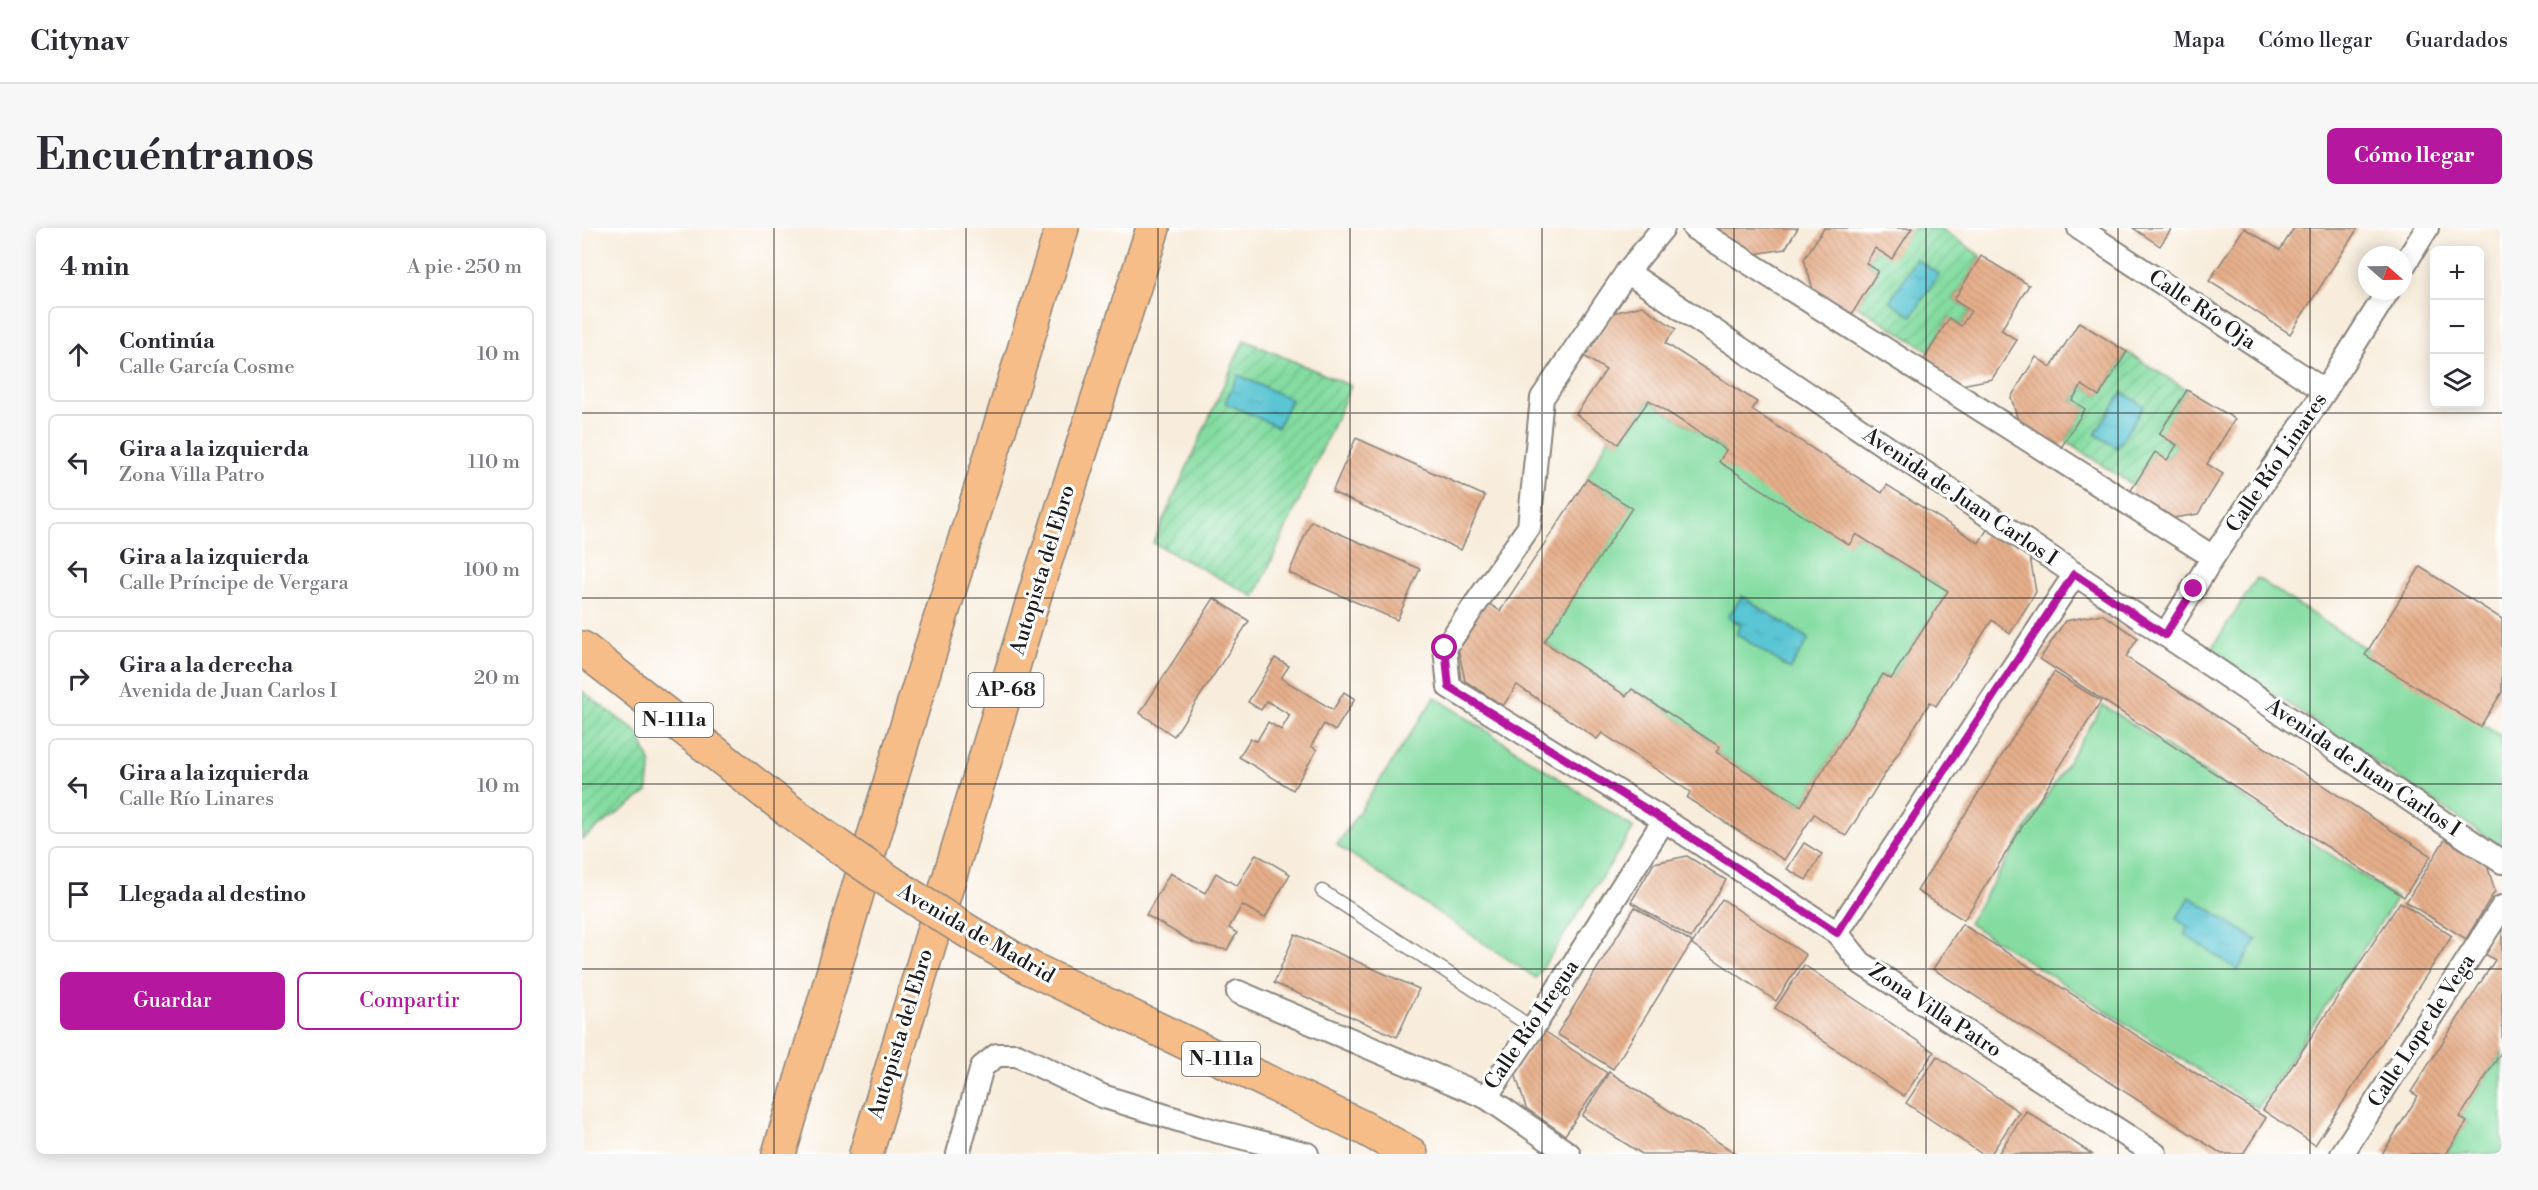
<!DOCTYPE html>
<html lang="es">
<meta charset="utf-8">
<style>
body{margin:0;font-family:"Libre Bodoni",serif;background:#f7f7f7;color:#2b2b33}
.controls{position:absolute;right:18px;top:18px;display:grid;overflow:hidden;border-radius:9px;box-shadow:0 3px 15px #0003}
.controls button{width:54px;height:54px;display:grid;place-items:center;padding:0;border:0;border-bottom:2px solid #e1e1e2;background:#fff;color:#2b2b33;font:30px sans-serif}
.compass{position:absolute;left:1776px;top:18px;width:54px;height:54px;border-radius:50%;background:#fff;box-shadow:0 3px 15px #0003;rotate:110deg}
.stop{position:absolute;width:18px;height:18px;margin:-14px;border:4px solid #b5179e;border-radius:50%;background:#fff}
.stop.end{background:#b5179e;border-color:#fff;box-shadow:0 2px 6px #0008}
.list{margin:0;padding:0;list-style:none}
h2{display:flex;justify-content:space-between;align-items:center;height:78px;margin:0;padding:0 24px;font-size:26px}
h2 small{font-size:20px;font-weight:400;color:#7c7c81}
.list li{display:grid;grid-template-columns:39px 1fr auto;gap:18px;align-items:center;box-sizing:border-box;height:96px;margin:0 12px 12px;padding:0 12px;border:2px solid #e1e1e2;border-radius:9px}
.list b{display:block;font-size:22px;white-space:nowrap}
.list p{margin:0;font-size:20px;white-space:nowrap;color:#7c7c81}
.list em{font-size:20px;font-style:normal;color:#7c7c81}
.actions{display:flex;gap:12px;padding:18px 24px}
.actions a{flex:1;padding:14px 0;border:2px solid #b5179e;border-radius:9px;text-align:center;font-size:21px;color:#b5179e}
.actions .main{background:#b5179e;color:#fff}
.icon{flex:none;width:33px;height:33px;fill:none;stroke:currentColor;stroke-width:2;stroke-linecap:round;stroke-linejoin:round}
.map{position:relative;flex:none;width:1920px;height:926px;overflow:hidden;border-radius:9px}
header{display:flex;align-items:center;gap:36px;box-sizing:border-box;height:84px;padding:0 30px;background:#fff;border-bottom:2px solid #e1e1e2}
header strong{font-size:28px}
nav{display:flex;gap:33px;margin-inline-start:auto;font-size:21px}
.intro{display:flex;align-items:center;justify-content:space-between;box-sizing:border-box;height:144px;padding:0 36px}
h1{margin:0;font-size:42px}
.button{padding:15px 27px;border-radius:9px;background:#b5179e;color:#fff;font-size:21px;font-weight:700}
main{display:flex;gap:36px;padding:0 36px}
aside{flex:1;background:#fff;border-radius:9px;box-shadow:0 3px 15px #0003}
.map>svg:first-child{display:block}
</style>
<header>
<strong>Citynav</strong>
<nav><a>Mapa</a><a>Cómo llegar</a><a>Guardados</a></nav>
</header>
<div class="intro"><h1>Encuéntranos</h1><a class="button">Cómo llegar</a></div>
<main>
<aside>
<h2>4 min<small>A pie · 250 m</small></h2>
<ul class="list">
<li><svg class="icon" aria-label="ahead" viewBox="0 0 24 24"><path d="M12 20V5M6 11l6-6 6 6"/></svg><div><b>Continúa</b><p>Calle García Cosme</p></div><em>10 m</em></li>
<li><svg class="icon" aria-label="left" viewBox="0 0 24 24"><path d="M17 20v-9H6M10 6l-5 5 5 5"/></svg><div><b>Gira a la izquierda</b><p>Zona Villa Patro</p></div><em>110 m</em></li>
<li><svg class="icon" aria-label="left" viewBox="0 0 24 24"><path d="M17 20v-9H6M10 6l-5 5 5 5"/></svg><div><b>Gira a la izquierda</b><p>Calle Príncipe de Vergara</p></div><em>100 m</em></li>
<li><svg class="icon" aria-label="right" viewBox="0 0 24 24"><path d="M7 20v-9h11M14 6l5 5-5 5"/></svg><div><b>Gira a la derecha</b><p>Avenida de Juan Carlos I</p></div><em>20 m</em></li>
<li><svg class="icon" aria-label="left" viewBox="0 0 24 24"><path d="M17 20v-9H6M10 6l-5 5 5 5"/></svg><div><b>Gira a la izquierda</b><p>Calle Río Linares</p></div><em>10 m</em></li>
<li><svg class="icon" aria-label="arrive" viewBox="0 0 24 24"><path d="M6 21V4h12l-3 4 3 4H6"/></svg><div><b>Llegada al destino</b></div></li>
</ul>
<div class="actions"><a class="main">Guardar</a><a>Compartir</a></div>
</aside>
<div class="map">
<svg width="1920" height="926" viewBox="0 0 1920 926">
<defs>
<pattern id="garden-furrows" width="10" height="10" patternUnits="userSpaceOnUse" patternTransform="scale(1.5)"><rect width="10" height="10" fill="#84dca1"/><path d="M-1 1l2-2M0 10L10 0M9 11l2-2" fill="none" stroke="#71bc8a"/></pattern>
<pattern id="water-ripples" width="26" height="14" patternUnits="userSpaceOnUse" patternTransform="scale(1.5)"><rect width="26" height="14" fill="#5ac5d3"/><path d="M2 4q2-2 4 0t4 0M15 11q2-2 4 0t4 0" fill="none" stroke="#4ea9b5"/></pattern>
<pattern id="building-back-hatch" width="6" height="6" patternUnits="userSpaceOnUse" patternTransform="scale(1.5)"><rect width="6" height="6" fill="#e6af8b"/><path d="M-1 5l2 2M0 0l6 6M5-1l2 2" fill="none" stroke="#c59677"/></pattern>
</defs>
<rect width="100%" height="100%" fill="#fff"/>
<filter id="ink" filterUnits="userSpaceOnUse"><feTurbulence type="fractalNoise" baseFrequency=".0167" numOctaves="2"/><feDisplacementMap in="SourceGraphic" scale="12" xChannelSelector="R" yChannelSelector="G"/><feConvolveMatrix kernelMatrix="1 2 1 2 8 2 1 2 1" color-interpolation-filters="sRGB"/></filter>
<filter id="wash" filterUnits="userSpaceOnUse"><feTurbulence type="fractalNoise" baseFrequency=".008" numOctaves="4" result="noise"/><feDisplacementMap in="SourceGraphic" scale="24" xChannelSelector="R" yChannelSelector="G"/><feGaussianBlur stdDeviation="1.35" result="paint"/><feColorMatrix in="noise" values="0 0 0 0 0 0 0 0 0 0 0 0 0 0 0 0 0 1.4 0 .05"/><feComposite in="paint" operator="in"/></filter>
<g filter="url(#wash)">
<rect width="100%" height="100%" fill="#f8eddd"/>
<g fill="#84dca1" stroke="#507c5e" stroke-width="1.5">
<polygon points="1067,172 1144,222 1267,316 1274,306 1366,363 1309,451 1301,446 1219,578 1134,524 1137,519 1051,461 1044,468 962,414 1049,280 1005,251 1027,209 1037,215"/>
<polygon points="1675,350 1920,509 1920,619 1628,423"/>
<polygon points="853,469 1052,600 954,750 755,617"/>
<polygon points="1521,477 1815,670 1676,880 1386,695"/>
<polygon points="1920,823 1920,926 1864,926 1885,894 1878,889"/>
</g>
<g fill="url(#garden-furrows)" stroke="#507c5e" stroke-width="1.5">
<polygon points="1330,0 1358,0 1399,28 1372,72 1389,83 1379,98 1367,90 1347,123 1275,78 1296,43 1284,35 1293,20"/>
<polygon points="662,112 769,158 673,369 571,315"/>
<polygon points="1545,124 1605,162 1578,206 1595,217 1585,232 1573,224 1552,258 1483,213 1503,181 1490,172 1500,157 1517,168"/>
<polygon points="0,463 56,505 69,536 65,564 0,611"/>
</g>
<g fill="url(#water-ripples)" stroke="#3b7078" stroke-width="1.5">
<polygon points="1334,31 1357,46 1330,88 1308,73"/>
<polygon points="656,147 709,171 696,199 643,175"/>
<polygon points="1540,164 1562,178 1535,220 1513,206"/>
<polygon points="1160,368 1227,411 1208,441 1154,406 1159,397 1146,389"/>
<polygon points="1608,669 1675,712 1656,742 1602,706 1606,699 1594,691"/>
</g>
<g id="blocks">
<g fill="url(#building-back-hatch)">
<polygon points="1135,0 1216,0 1203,21 1172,26 1133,2"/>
<polygon points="1242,0 1330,0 1310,31 1293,20 1284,35 1296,43 1270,86 1231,62 1222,31"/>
<polygon points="1551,0 1590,0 1578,18"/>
<polygon points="1662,0 1698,22 1712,0 1776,0 1708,106 1627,53"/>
<polygon points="1399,28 1447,57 1419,102 1435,112 1410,151 1379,157 1341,133 1367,90 1379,98 1389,83 1372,72"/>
<polygon points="1060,78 1094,101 1083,115 1175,174 1170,182 1300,265 1305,257 1397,315 1406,300 1448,329 1454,364 1428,406 1410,392 1354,478 1348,474 1264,608 1232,586 1202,632 1105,570 1108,564 1020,505 1015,511 935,457 921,478 883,453 875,415 903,373 918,383 1005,251 1050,280 962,414 1044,468 1050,461 1138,519 1134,524 1219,578 1301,446 1309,451 1366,363 1274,306 1267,317 1137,234 1144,222 1067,172 1036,216 994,186 1024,142 1002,128 1031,85"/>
<polygon points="1497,94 1545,124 1517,168 1500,157 1490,172 1503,181 1477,223 1438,199 1429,169 1454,129 1469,139"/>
<polygon points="1605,162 1653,191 1625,236 1641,246 1616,286 1585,291 1546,267 1573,224 1585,232 1595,217 1577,206"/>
<polygon points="774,210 903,268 879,322 750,264"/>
<polygon points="729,293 838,341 815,392 707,345"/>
<polygon points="1838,339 1920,391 1920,464 1898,499 1783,427"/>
<polygon points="632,370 667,393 592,508 558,485"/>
<polygon points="1520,386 1556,410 1544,429 1849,628 1822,669 1458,431 1483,393"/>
<polygon points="693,430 707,438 699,450 751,482 762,464 773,471 753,503 742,496 729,518 735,522 711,562 657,529 668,511 675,513 686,494 699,502 708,487 685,473 679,482 666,474"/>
<polygon points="1472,444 1519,473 1382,692 1335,663"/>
<polygon points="1863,611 1905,637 1913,663 1884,711 1824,674"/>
<polygon points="1222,615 1240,626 1224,652 1205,641"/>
<polygon points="674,626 708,646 683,690 660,677 647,700 655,705 645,722 614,716 564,687 588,645 623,665 634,645 655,658"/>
<polygon points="1105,628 1144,652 1109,710 1049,674 1072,635"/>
<polygon points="1140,671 1224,727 1194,773 1110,716"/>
<polygon points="1818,674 1870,708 1733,917 1681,882"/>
<polygon points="1053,679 1110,714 1031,841 975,806"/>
<polygon points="1920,694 1920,823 1878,889 1885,894 1864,926 1800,926 1836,868 1829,864 1913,732 1900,724"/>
<polygon points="1380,696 1684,890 1661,926 1640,926 1351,741"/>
<polygon points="713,706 837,761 815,809 692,755"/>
<polygon points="1222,737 1352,824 1322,868 1193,780"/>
<polygon points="961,802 1025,845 983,907 944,880 933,845"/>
<polygon points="1355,828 1437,884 1409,926 1400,926 1324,875"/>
<polygon points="1027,844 1155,926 1060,926 1000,888"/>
<polygon points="1444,883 1510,926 1416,926"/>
</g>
</g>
</g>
<g filter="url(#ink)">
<use href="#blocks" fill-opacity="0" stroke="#8a847c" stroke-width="1.5"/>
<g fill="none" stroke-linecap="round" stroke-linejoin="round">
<defs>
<polyline id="service" points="740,663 951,800"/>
<g id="minor">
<polyline points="1081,0 1045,44 960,170 947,299 863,420 867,459 1082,592 1255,705 1279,735 1573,926"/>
<polyline points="1112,0 1631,329"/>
<polyline points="1497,0 1743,163"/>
<polyline points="1821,39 1845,0"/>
<polyline points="1045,44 1920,634"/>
<polyline points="1583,407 1631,329 1743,163 1806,63"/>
<polyline points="1255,705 1493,346"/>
<polyline points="656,764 904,869 987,926"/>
<polyline points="904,869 951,800 1082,592"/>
<polyline points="376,926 400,839 415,827 435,827 520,868 622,900 725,926"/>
<polyline points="1760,926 1920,679"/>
</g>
<g id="primary">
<polyline points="0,420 184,565"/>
<polyline points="448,740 782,900 829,926"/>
</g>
<g id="motorway">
<polyline points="197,926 328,488 480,0"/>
<polyline points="284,926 456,356 571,0"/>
</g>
</defs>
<use href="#service" stroke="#8a847c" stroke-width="15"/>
<use href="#minor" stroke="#8a847c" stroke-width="26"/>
<use href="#primary" stroke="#8a847c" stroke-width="36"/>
<use href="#motorway" stroke="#8a847c" stroke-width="36"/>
<use href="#service" stroke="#fff" stroke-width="12"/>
<use href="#minor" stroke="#fff" stroke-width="22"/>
<use href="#primary" stroke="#f7bd88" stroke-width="33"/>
<use href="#motorway" stroke="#f7bd88" stroke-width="33"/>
<defs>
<path id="primary-bridge" d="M184,565C268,630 355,687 448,740"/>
</defs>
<use href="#primary-bridge" stroke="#8a847c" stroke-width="36" stroke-linecap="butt"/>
<use href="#primary-bridge" stroke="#f7bd88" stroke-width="33"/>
</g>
</g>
<g fill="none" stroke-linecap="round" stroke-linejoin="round" filter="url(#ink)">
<polyline stroke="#b5179e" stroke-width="8" points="863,420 867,459 1082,592 1255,705 1492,346 1583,407 1612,361"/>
</g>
<path fill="none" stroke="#1c1c1c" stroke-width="1.5" stroke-opacity="0.55" d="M192,0V926M384,0V926M576,0V926M768,0V926M960,0V926M1152,0V926M1344,0V926M1536,0V926M1728,0V926M0,185H1920M0,370H1920M0,556H1920M0,741H1920"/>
<g text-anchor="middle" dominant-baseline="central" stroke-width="6" stroke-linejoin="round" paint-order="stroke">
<g fill="#fff" stroke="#606060" stroke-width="1.5">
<rect x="386.5" y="445" width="75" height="34" rx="4.5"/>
<rect x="53" y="475" width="78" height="34" rx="4.5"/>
<rect x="600" y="814" width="78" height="34" rx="4.5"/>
</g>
<g font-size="20" font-weight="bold" fill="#1c1c1c">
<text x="424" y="462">AP-68</text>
<text x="92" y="492">N-111a</text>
<text x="639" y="831">N-111a</text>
</g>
<g font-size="21" fill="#1c1c1c" stroke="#fff">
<text transform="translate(1620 82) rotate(34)">Calle Río Oja</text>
<text transform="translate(1695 235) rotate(-56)">Calle Río Linares</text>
<text transform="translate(1378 269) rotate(34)">Avenida de Juan Carlos I</text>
<text transform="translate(461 342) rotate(-73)">Autopista del Ebro</text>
<text transform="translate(1781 540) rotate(34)">Avenida de Juan Carlos I</text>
<text transform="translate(394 706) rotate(30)">Avenida de Madrid</text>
<text transform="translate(1353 783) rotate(33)">Zona Villa Patro</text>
<text transform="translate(950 797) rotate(-56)">Calle Río Iregua</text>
<text transform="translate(1840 803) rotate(-57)">Calle Lope de Vega</text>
<text transform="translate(319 806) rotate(-73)">Autopista del Ebro</text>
</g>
</g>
</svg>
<div class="controls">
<button>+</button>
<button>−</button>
<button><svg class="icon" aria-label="layers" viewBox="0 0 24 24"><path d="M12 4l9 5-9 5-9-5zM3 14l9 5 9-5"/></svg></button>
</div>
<svg class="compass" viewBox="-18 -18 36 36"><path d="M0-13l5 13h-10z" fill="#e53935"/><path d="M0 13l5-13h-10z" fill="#7c7c81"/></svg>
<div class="stop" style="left:863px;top:420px"></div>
<div class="stop end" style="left:1612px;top:361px"></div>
</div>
</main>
